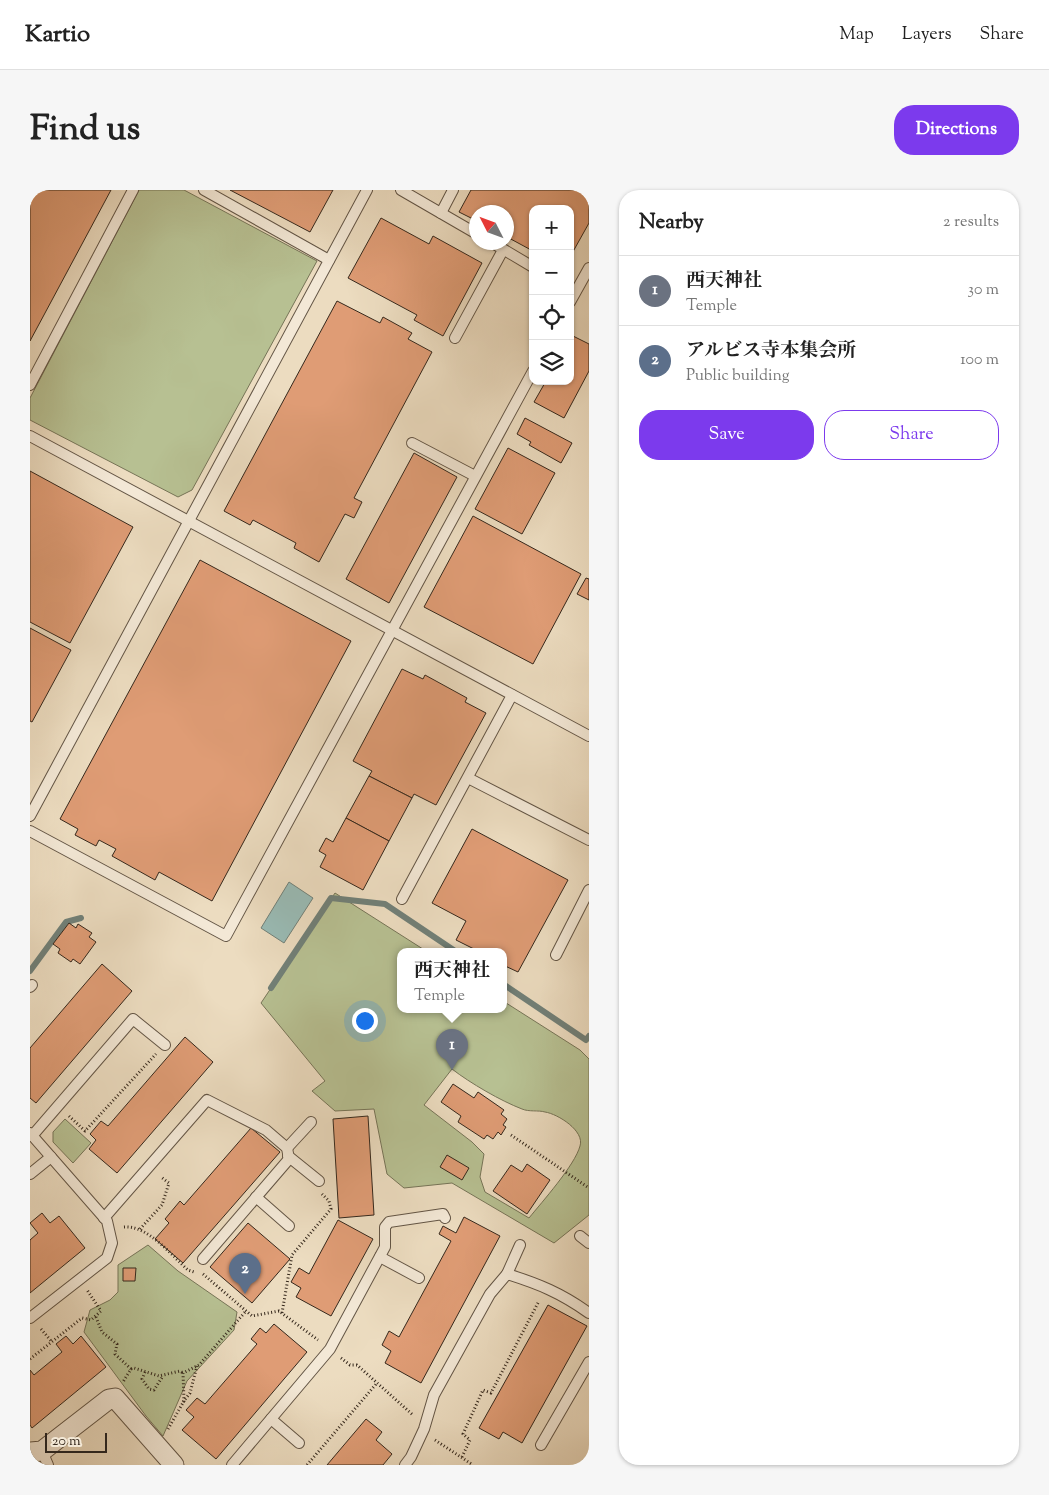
<!DOCTYPE html>
<meta charset="utf-8">
<style>
body{margin:0;font-family:"Sorts Mill Goudy","Noto Serif JP",serif;background:#f6f6f6;color:#222}
.controls{position:absolute;right:15px;top:15px;display:grid;overflow:hidden;border-radius:10px;box-shadow:0 1px 4px #0004}
.controls button{width:45px;height:45px;display:grid;place-items:center;padding:0;border:0;border-bottom:1px solid #e0e0e0;background:#fff;color:#222;font:25px sans-serif}
.compass{position:absolute;left:439px;top:15px;width:45px;height:45px;border-radius:50%;background:#fff;box-shadow:0 1px 4px #0004;rotate:312deg}
.scale{position:absolute;left:15px;bottom:12px;width:62px;box-sizing:border-box;padding-left:5px;border:2px solid #35281c;border-top:0;font-size:14px;line-height:18px;white-space:nowrap;color:#35281c;-webkit-text-stroke:4px #f3e8d6;paint-order:stroke}
.you{position:absolute;left:334px;top:830px;width:18px;height:18px;margin:-12px;border:4px solid #fff;border-radius:50%;background:#1a73e8;box-shadow:0 0 0 8px #1a73e833}
.badge{display:grid;place-items:center;width:32px;height:32px;border-radius:50%;background:#7c3aed;color:#fff;font-size:16px;font-weight:700}
.pin{position:absolute;translate:-50% -41px;filter:drop-shadow(0 1px 2px #0008)}
.pin::after{content:'';position:absolute;top:26px;width:18px;height:15px;background:inherit;clip-path:polygon(0 0,100% 0,50% 100%)}
.popup{position:absolute;left:367px;top:758px;width:110px;height:65px;box-sizing:border-box;display:grid;place-content:center;border-radius:10px;background:#fff;filter:drop-shadow(0 1px 4px #0005);font-size:16px;white-space:nowrap;color:#767676}
.popup b{font-size:19px;color:#222}
.popup::after{content:'';position:absolute;left:50%;top:100%;margin-left:-10px;border:10px solid transparent;border-top-color:#fff}
.list{margin:0;padding:0;list-style:none}
h2{display:flex;justify-content:space-between;align-items:center;height:65px;margin:0;padding:0 20px;font-size:21px}
h2 small{font-size:16px;font-weight:400;color:#767676}
.list li{display:grid;grid-template-columns:32px 1fr auto;gap:15px;align-items:center;box-sizing:border-box;height:70px;padding:0 20px;border-top:1px solid #e0e0e0}
.list b{display:block;font-size:19px;white-space:nowrap}
.list p{margin:0;font-size:16px;white-space:nowrap;color:#767676}
.list em{font-size:16px;font-style:normal;color:#767676}
.actions{display:flex;gap:10px;padding:15px 20px}
.actions a{flex:1;padding:11px 0;border:1px solid #7c3aed;border-radius:20px;text-align:center;font-size:18px;color:#7c3aed}
.actions .main{background:#7c3aed;color:#fff}
.icon{flex:none;width:28px;height:28px;fill:none;stroke:currentColor;stroke-width:2;stroke-linecap:round;stroke-linejoin:round}
.map{position:relative;flex:none;width:559px;height:1275px;overflow:hidden;border-radius:20px}
header{display:flex;align-items:center;gap:30px;box-sizing:border-box;height:70px;padding:0 25px;background:#fff;border-bottom:1px solid #e0e0e0}
header strong{font-size:24px}
nav{display:flex;gap:28px;margin-inline-start:auto;font-size:18px}
.intro{display:flex;align-items:center;justify-content:space-between;box-sizing:border-box;height:120px;padding:0 30px}
h1{margin:0;font-size:35px}
.button{padding:12px 22px;border-radius:20px;background:#7c3aed;color:#fff;font-size:18px;font-weight:700}
main{display:flex;gap:30px;padding:0 30px}
aside{flex:1;background:#fff;border-radius:20px;box-shadow:0 1px 4px #0004}
.map>svg:first-child{display:block}
</style>
<header>
<strong>Kartio</strong>
<nav><a>Map</a><a>Layers</a><a>Share</a></nav>
</header>
<div class="intro"><h1>Find us</h1><a class="button">Directions</a></div>
<main>
<div class="map">
<svg width="559" height="1275" viewBox="0 0 559 1275">
<rect width="100%" height="100%" fill="#ecdcc0"/>
<filter id="stains"><feTurbulence type="fractalNoise" baseFrequency=".004" numOctaves="4"/><feColorMatrix values="0 0 0 0 .2 0 0 0 0 .09 0 0 0 0 .02 0 0 0 .5 -.17"/></filter>
<radialGradient id="worn" r=".72"><stop offset=".6" stop-color="#630" stop-opacity="0"/><stop offset="1" stop-color="#630" stop-opacity=".3"/></radialGradient>
<g fill="#b7c092" stroke="#767457" fill-rule="evenodd">
<polygon points="109,0 154,0 287,71 162,300 148,307 0,230 0,208"/>
<path d="M305,703L396,761H371V819H473V811L550,860L559,869V1025L524,1053L422,993L374,998L357,984L344,919L305,921L282,901L295,891L231,813ZM422,879C440,893 471,911 492,919C499,922 508,920 515,922C528,924 555,941 550,956C545,975 512,1012 499,1028L455,1002L450,987L454,964L442,952L394,915Z"/>
<polygon points="35,929 61,953 43,973 23,952 23,942"/>
<polygon points="118,1055 148,1081 207,1122 204,1140 157,1191 133,1246 116,1226 54,1142 60,1120 80,1110 88,1102 88,1075"/>
</g>
<polygon fill="#99bbb5" stroke="#718078" points="259,692 283,708 254,753 231,738"/>
<g fill="none" stroke-linecap="round" stroke-linejoin="round">
<g stroke="#718078" stroke-width="6">
<polyline points="0,781 36,732 51,728"/>
<polyline points="473,794 556,850 559,846"/>
<polyline points="241,798 301,708 355,714 425,761"/>
</g>
</g>
<g fill="#df9c75" stroke="#35281c">
<polygon points="0,0 81,0 0,151"/>
<polygon points="200,0 303,0 280,42"/>
<polygon points="441,0 559,0 559,33 540,67 540,19 503,19 503,61 477,47 477,22 447,22 447,31 429,22"/>
<polygon points="351,28 399,54 403,46 452,73 413,146 384,130 387,125 318,88"/>
<polygon points="307,111 350,133 353,127 382,143 378,149 402,162 324,308 332,312 324,328 315,324 289,372 264,358 266,353 223,330 220,335 194,321"/>
<polygon points="541,145 559,154 559,181 534,228 504,212 516,191 540,191"/>
<polygon points="495,228 542,253 531,273 499,255 501,252 487,244"/>
<polygon points="478,258 525,283 492,344 445,319"/>
<polygon points="384,263 427,287 359,413 316,389"/>
<polygon points="0,281 103,337 40,453 0,432"/>
<polygon points="443,326 551,384 503,474 394,417"/>
<polygon points="170,370 321,451 182,711 129,682 125,690 82,666 86,659 69,650 66,656 45,645 48,639 30,629"/>
<polygon points="556,388 559,389 559,410 547,404"/>
<polygon points="0,438 41,460 2,532 0,531"/>
<polygon points="372,479 393,489 395,485 437,508 435,512 456,523 406,615 384,604 382,608 339,586 342,581 323,571"/>
<polygon points="339,586 382,608 359,651 316,628"/>
<polygon points="316,628 359,651 333,700 290,677 296,665 289,661 296,648 303,652"/>
<polygon points="442,639 538,690 488,782 473,775 473,761 448,761 426,750 436,731 402,713"/>
<polygon points="39,733 46,738 48,734 62,743 59,747 66,752 50,774 43,769 41,772 28,763 30,759 23,754"/>
<polygon points="72,774 102,801 6,913 0,908 0,858"/>
<polygon points="155,847 183,872 87,983 59,959 66,950 60,944 71,931 78,936"/>
<polygon points="423,894 444,908 448,902 474,920 471,924 477,929 473,935 476,937 471,945 468,942 463,949 457,945 454,949 428,932 431,926 411,912"/>
<polygon points="338,926 344,1025 309,1028 303,929"/>
<polygon points="221,938 250,962 153,1073 125,1049 139,1033 135,1029 150,1011 154,1015"/>
<polygon points="417,965 439,978 432,990 410,977"/>
<polygon points="497,974 520,990 497,1024 463,1001 481,975 492,982"/>
<polygon points="12,1023 20,1033 29,1026 55,1058 0,1103 0,1050 8,1043 0,1033"/>
<polygon points="434,1027 470,1046 391,1193 355,1173 361,1161 352,1155 359,1141 369,1147 421,1051 409,1044 413,1036 426,1043"/>
<polygon points="308,1030 343,1049 301,1126 266,1107 271,1098 261,1092 269,1078 279,1084"/>
<polygon points="218,1033 260,1069 222,1113 180,1077"/>
<polygon points="93,1078 106,1078 105,1091 93,1091"/>
<polygon points="518,1115 557,1136 492,1253 473,1242 469,1249 449,1238"/>
<polygon points="244,1134 277,1162 186,1269 152,1240 164,1227 156,1220 167,1208 175,1214 227,1154 221,1149 230,1138 236,1143"/>
<polygon points="36,1146 43,1154 51,1146 76,1177 2,1238 0,1235 0,1180 4,1185 32,1162 26,1154"/>
<polygon points="336,1229 352,1242 346,1250 362,1264 353,1275 297,1275"/>
</g>
<g fill="none" stroke-linecap="round" stroke-linejoin="round">
<defs>
<g id="lane">
<polyline points="174,0 299,70"/>
<polyline points="371,0 447,44"/>
<polyline points="411,23 423,0"/>
<polyline points="461,52 503,77"/>
<polyline points="540,112 559,78"/>
<polyline points="425,148 473,60"/>
<polyline points="0,195 103,0"/>
<polyline points="0,246 559,546"/>
<polyline points="382,253 445,286"/>
<polyline points="438,588 559,650"/>
<polyline points="0,626 337,0"/>
<polyline points="0,641 196,746 503,181"/>
<polyline points="372,709 482,505"/>
<polyline points="526,765 559,700"/>
<polyline points="0,797 2,795"/>
<polyline points="0,943 77,1031 82,1053 77,1068 0,1128"/>
<polyline points="2,946 103,829 135,855"/>
<polyline points="257,958 281,932"/>
<polyline points="258,966 289,991"/>
<polyline points="0,984 21,967"/>
<polyline points="226,1007 259,1036"/>
<polyline points="74,1028 177,910 236,940 257,958 259,969 173,1069"/>
<polyline points="550,1046 559,1053"/>
<polyline points="350,1067 389,1088"/>
<polyline points="477,1084 490,1055"/>
<polyline points="241,1229 269,1253"/>
<polyline points="511,1255 559,1172"/>
<polyline points="12,1261 18,1275"/>
<polyline points="202,1275 300,1159 355,1057 355,1037 359,1032 413,1024 415,1028"/>
<path d="M375,1275L381,1267L394,1239L404,1205L460,1104L477,1084C509,1094 531,1103 559,1123"/>
</g>
<polyline id="street" points="0,1262 12,1261 79,1209 85,1208 144,1275"/>
</defs>
<use href="#lane" stroke="#635545" stroke-width="12"/>
<use href="#street" stroke="#635545" stroke-width="21"/>
<g stroke="#35281c" stroke-width="3" stroke-dasharray="1 2.5" stroke-linecap="butt">
<polyline points="39,926 55,941 126,864"/>
<polyline points="481,945 559,998"/>
<path d="M94,1037C118,1035 142,1066 158,1080L164,1082"/>
<polyline points="110,1039 132,1015 139,993 131,987"/>
<polyline points="173,1084 222,1126 249,1121 288,1150"/>
<polyline points="252,1123 262,1065 301,1019 299,1011 292,1004"/>
<polyline points="66,1127 72,1142 87,1154 85,1164 101,1179 93,1192"/>
<polyline points="11,1139 22,1152"/>
<polyline points="311,1168 320,1175 327,1175 383,1225"/>
<polyline points="0,1169 52,1128 61,1130 71,1121 57,1100"/>
<polyline points="101,1179 104,1178 129,1186 150,1181 153,1183"/>
<polyline points="115,1182 112,1189 119,1199 124,1200 133,1186"/>
<polyline points="153,1212 160,1203 167,1176"/>
<polyline points="138,1239 154,1211 153,1183 169,1175 216,1121"/>
<polyline points="405,1250 443,1275"/>
<polyline points="432,1267 440,1250 433,1244 453,1200 461,1203 509,1111"/>
<polyline points="277,1275 347,1193"/>
</g>
<use href="#lane" stroke="#f3e8d6" stroke-width="10"/>
<use href="#street" stroke="#f3e8d6" stroke-width="19"/>
</g>
<rect width="100%" height="100%" filter="url(#stains)"/>
<rect width="100%" height="100%" fill="url(#worn)"/>
</svg>
<div class="controls">
<button>+</button>
<button>−</button>
<button><svg class="icon" aria-label="locate" viewBox="0 0 24 24"><circle cx="12" cy="12" r="6"/><path d="M12 2v4M12 18v4M2 12h4M18 12h4"/></svg></button>
<button><svg class="icon" aria-label="layers" viewBox="0 0 24 24"><path d="M12 4l9 5-9 5-9-5zM3 14l9 5 9-5"/></svg></button>
</div>
<svg class="compass" viewBox="-18 -18 36 36"><path d="M0-13l5 13h-10z" fill="#e53935"/><path d="M0 13l5-13h-10z" fill="#767676"/></svg>
<div class="scale">20 m</div>
<div class="you"></div>
<div class="pin badge" style="left:422px;top:880px;background:#6b7280">1</div>
<div class="popup"><b>西天神社</b>Temple</div>
<div class="pin badge" style="left:215px;top:1104px;background:#5c6f8a">2</div>
</div>
<aside>
<h2>Nearby<small>2 results</small></h2>
<ul class="list">
<li><span class="badge" style="background:#6b7280">1</span><div><b>西天神社</b><p>Temple</p></div><em>30 m</em></li>
<li><span class="badge" style="background:#5c6f8a">2</span><div><b>アルビス寺本集会所</b><p>Public building</p></div><em>100 m</em></li>
</ul>
<div class="actions"><a class="main">Save</a><a>Share</a></div>
</aside>
</main>
